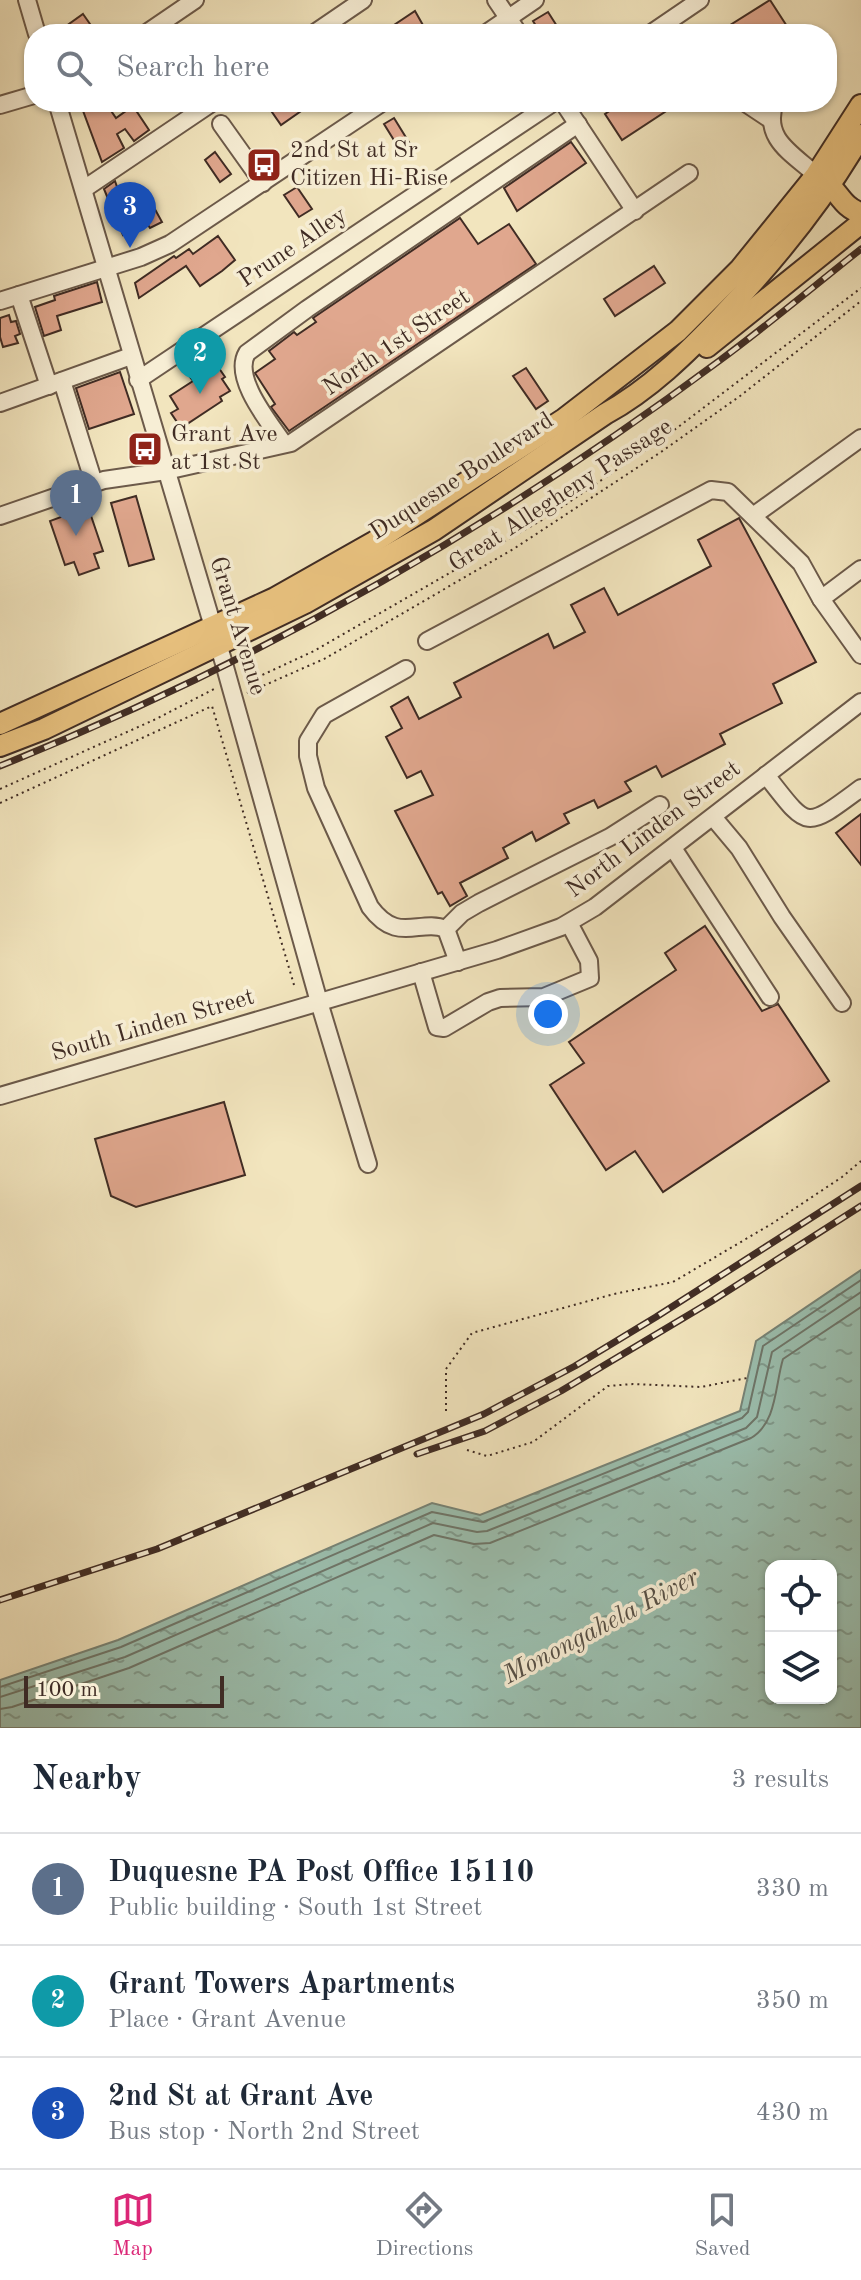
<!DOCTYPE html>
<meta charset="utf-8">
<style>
body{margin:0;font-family:"Old Standard TT",serif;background:#f2f2f3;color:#1f2937}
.controls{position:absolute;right:24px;bottom:24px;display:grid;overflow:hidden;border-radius:16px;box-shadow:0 2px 6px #0004}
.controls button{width:72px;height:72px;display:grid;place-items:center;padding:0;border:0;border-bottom:2px solid #e0e1e3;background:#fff;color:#1f2937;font:40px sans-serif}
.scale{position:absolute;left:24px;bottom:20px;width:200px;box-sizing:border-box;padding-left:8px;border:4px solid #402c24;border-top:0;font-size:22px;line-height:28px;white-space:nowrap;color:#402c24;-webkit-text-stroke:6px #f7eed5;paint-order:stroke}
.you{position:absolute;left:548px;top:1014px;width:28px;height:28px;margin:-20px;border:6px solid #fff;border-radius:50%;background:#1a73e8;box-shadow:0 0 0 12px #1a73e833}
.badge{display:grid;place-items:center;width:52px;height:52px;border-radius:50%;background:#db2777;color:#fff;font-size:26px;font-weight:700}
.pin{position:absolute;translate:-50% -66px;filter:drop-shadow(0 2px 4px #0008)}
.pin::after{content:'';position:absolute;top:42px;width:28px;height:24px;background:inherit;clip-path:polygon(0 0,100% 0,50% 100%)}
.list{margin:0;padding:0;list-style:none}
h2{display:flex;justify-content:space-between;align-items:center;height:104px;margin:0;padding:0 32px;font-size:34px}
h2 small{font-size:26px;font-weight:400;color:#747a83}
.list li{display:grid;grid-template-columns:52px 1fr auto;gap:24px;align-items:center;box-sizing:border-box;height:112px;padding:0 32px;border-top:2px solid #e0e1e3}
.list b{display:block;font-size:30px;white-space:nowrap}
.list p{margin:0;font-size:26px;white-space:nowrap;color:#747a83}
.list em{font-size:26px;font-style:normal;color:#747a83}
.icon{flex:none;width:44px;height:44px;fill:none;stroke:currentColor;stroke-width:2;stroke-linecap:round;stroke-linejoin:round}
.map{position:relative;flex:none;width:861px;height:1728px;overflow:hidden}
.search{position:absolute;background:#fff;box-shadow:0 2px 6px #0004;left:24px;right:24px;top:24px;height:88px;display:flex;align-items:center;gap:20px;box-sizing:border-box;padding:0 28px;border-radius:32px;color:#747a83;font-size:30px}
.sheet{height:440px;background:#fff}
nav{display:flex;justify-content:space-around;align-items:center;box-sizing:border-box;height:112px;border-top:2px solid #e0e1e3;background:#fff;font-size:22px;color:#747a83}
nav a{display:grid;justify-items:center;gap:4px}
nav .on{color:#db2777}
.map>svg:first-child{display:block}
</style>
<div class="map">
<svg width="861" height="1728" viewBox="0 0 861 1728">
<defs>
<pattern id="water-ripples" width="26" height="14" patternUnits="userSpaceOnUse" patternTransform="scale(2)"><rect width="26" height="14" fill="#9bbfaf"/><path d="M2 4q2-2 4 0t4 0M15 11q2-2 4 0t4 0" fill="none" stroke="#809b8e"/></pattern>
</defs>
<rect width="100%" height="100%" fill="#f2e5be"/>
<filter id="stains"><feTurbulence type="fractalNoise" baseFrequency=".0025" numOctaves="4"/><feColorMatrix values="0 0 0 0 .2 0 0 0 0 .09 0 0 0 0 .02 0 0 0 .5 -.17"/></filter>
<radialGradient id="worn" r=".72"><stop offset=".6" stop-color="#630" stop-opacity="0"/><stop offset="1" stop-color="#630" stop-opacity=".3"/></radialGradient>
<path fill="url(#water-ripples)" stroke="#778477" stroke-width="2" fill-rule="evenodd" d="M861,1270V1728H0V1680L118,1640L432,1503L480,1515L740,1411L756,1341ZM771,1566H831V1698H771Z"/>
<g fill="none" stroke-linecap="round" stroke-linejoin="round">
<g stroke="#6e766a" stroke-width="2">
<polyline points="0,1687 121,1647 432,1512 483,1522 742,1418 748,1412 763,1346 861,1280"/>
<polyline points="0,1697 125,1657 433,1523 477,1532 487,1531 746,1428 757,1417 772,1352 861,1292"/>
<path d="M0,1709L12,1707L129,1668L434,1535L474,1544L490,1543L751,1438C777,1423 775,1385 783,1359L861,1307"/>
</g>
</g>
<g fill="#e0a78e" stroke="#402c24" stroke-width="2">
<polygon points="770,0 792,34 732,34 727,27"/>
<polygon points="415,11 428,34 396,34 391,27"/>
<polygon points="548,12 562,34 541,34 533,21"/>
<polygon points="83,14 97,34 55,34"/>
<polygon points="90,102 105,102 116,118 133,106 149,130 134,141 125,129 117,134 124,148 102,162 82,108"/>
<polygon points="265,102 314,102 281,125"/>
<polygon points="623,102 680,102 622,140 605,114"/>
<polygon points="394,118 410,144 400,150 384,124"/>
<polygon points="571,142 586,163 517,211 504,188"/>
<polygon points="215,152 231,174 220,182 205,160"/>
<polygon points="115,181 126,213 151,202 162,222 150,228 146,222 123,235 104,189"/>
<polygon points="297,187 312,209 299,217 284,195"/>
<polygon points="460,218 478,244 509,224 536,264 289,431 271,407 275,404 255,373 275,359 269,351 294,332 297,335 316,322 313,318"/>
<polygon points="218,236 235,260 222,271 200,286 186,266 139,298 135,283 174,256 176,258 189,249 193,254"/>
<polygon points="654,266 665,283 615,316 604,299"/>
<polygon points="97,282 102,302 57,316 61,330 44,336 35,307 55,300 54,296"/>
<polygon points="9,315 11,322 16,321 20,334 15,336 18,343 3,347 0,337 0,318"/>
<polygon points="214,361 225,377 222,379 230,391 220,397 222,401 181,428 171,413 178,409 170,396 193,381 190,377"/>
<polygon points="526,368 548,401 536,409 513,376"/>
<polygon points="120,372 134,414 89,429 76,388"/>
<polygon points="136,496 154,559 129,566 111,503"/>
<polygon points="88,507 103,551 94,554 99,568 79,575 74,562 65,565 50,521"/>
<polygon points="739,518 816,662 773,684 782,703 720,734 725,744 662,777 656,766 625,782 631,791 598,808 594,800 564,814 569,823 536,841 532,832 503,848 508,858 460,883 467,896 450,906 442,892 438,894 395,811 433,795 421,771 407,778 386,737 402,728 391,707 408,697 419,719 461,697 454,683 548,634 554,648 585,632 571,605 604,588 618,615 711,566 698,540"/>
<polygon points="861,814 861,865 836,833"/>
<polygon points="705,926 762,1011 778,1004 829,1081 663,1192 635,1151 606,1170 550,1085 584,1063 569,1042 676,970 665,953"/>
<polygon points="224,1102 245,1175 136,1207 111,1196 95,1139"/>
</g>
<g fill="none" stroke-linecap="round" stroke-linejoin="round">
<defs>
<g id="minor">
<polyline points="27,0 37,34"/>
<polyline points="496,0 519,34"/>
<polyline points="145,34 195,0"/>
<polyline points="313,34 363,0"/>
<polyline points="485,34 535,0"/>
<polyline points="650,34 700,0"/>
<polyline points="57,102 225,667 319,1002 368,1164"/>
<polyline points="563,102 635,211"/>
<polyline points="744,102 771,120"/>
<path d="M775,102C762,139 792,153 816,175"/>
<polyline points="0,105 34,95"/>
<polyline points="221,124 263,183"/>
<polyline points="84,189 213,102"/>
<polyline points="19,295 49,386"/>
<polyline points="0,301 141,257 170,244 383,102"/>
<polyline points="138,380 554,102"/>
<polyline points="62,381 94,483"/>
<polyline points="0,403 131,356"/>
<path d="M284,444C270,423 232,378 247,353L307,309L578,124"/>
<polyline points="0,516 104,480 166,471 291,443 689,173"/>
<polyline points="753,516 861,438"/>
<polyline points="821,599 861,569"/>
<polyline points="427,641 711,490 728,492 801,563 821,599 861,655"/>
<path d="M406,669L324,715L308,741V756L316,788L370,907C398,945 419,918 446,929L458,962"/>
<path d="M766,775C809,830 804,830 861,788"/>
<polyline points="713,817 739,848 782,917 842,1003"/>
<polyline points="673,848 770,997"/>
<polyline points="446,929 462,913 479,903 610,837 660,805"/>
<polyline points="421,972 437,1027 444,1028 488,1002 500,998 544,997 590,978 589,961 569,923"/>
<polyline points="0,1096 497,950 561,927 595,907 861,702"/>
</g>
<g id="major">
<path d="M823,180C839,190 841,207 861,213"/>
<polyline points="707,347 861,223"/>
<polyline points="0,724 275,598 374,542 564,419 678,331 740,269 816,175 861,105"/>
<path d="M0,746L44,729L305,603L434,530L605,414C649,390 687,353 722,316C775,260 823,202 861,135"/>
</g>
</defs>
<use href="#minor" stroke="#6c5a4a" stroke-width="20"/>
<use href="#major" stroke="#402c24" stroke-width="24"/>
<g stroke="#402c24" stroke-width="2" stroke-dasharray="2 4" stroke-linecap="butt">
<polyline points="245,679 260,676 314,651 547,517 665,437 861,288"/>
<polyline points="247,693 324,659 515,548 661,452 740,396 861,301"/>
<polyline points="0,789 156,719 216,688"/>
<polyline points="0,803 212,706 294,985"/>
<polyline points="446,1411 446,1369 472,1333 614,1294 673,1282 773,1223 842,1177 861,1161"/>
<polyline points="467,1450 487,1456 533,1442 608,1386 633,1384 701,1387 747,1378"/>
</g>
<use href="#minor" stroke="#f7eed5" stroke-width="16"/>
<use href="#major" stroke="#e9c27f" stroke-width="20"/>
<defs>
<g id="rail">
<path d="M0,766C257,663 497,526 719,361C768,325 814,286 861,249"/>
<polyline points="417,1454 485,1431 561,1391 712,1301 861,1206"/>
<polyline points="0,1600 157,1549 484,1414 575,1366 656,1317 861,1186"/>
</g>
</defs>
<use href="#rail" stroke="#402c24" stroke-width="7"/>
<use href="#rail" stroke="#f7eed5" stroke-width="4" stroke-dasharray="12" stroke-linecap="butt"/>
</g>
<defs>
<symbol id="bus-square" viewBox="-11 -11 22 22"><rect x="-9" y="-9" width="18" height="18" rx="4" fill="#8f2418" stroke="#f7eed5"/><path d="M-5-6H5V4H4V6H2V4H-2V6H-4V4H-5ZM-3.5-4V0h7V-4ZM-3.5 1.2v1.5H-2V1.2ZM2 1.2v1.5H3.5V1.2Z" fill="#fff"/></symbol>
</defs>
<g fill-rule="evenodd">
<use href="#bus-square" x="244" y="145" width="40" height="40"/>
<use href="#bus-square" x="125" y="429" width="40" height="40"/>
</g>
<g text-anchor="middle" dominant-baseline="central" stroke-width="7" stroke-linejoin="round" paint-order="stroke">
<g font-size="24" fill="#402c24" stroke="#f7eed5" text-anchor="start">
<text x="290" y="151">2nd St at Sr<tspan x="290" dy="28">Citizen Hi-Rise</tspan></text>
<text x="171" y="435">Grant Ave<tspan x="171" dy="28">at 1st St</tspan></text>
</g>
<g font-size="24" fill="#402c24" stroke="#f7eed5">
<text transform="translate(293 248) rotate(-34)">Prune Alley</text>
<text transform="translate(397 343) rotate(-34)">North 1st Street</text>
<text transform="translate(462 477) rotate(-33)">Duquesne Boulevard</text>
<text transform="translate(561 496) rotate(-33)">Great Allegheny Passage</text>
<text transform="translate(237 626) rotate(73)">Grant Avenue</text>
<text transform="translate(654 830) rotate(-37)">North Linden Street</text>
<text transform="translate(153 1026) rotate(-16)">South Linden Street</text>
</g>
<g font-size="26" font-style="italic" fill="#575147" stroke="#f7eed5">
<text transform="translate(601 1627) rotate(-28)">Monongahela River</text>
</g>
</g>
<rect width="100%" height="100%" filter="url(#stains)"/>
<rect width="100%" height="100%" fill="url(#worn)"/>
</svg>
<div class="controls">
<button><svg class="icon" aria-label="locate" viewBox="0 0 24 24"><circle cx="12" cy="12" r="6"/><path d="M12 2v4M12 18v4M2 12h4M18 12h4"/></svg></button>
<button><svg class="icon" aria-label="layers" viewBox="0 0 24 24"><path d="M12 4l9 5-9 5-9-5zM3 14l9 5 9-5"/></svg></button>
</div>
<div class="scale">100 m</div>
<div class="you"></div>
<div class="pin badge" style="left:76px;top:536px;background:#5c6f8a">1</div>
<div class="pin badge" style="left:200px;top:394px;background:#0f9aa8">2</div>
<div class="pin badge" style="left:130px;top:248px;background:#1a4fb4">3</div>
<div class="search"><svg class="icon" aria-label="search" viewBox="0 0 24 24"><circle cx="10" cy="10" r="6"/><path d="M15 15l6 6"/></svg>Search here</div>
</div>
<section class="sheet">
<h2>Nearby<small>3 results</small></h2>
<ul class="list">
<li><span class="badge" style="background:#5c6f8a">1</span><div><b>Duquesne PA Post Office 15110</b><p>Public building · South 1st Street</p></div><em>330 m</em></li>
<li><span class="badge" style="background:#0f9aa8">2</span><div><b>Grant Towers Apartments</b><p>Place · Grant Avenue</p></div><em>350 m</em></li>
<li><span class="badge" style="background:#1a4fb4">3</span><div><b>2nd St at Grant Ave</b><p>Bus stop · North 2nd Street</p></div><em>430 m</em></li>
</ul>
</section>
<nav>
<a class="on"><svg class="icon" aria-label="map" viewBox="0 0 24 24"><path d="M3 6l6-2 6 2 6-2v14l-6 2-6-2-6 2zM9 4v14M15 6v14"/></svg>Map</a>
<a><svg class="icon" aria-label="directions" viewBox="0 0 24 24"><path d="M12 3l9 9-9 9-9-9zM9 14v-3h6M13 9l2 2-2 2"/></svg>Directions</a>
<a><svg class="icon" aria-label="saved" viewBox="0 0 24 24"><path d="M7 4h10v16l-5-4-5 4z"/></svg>Saved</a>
</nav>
